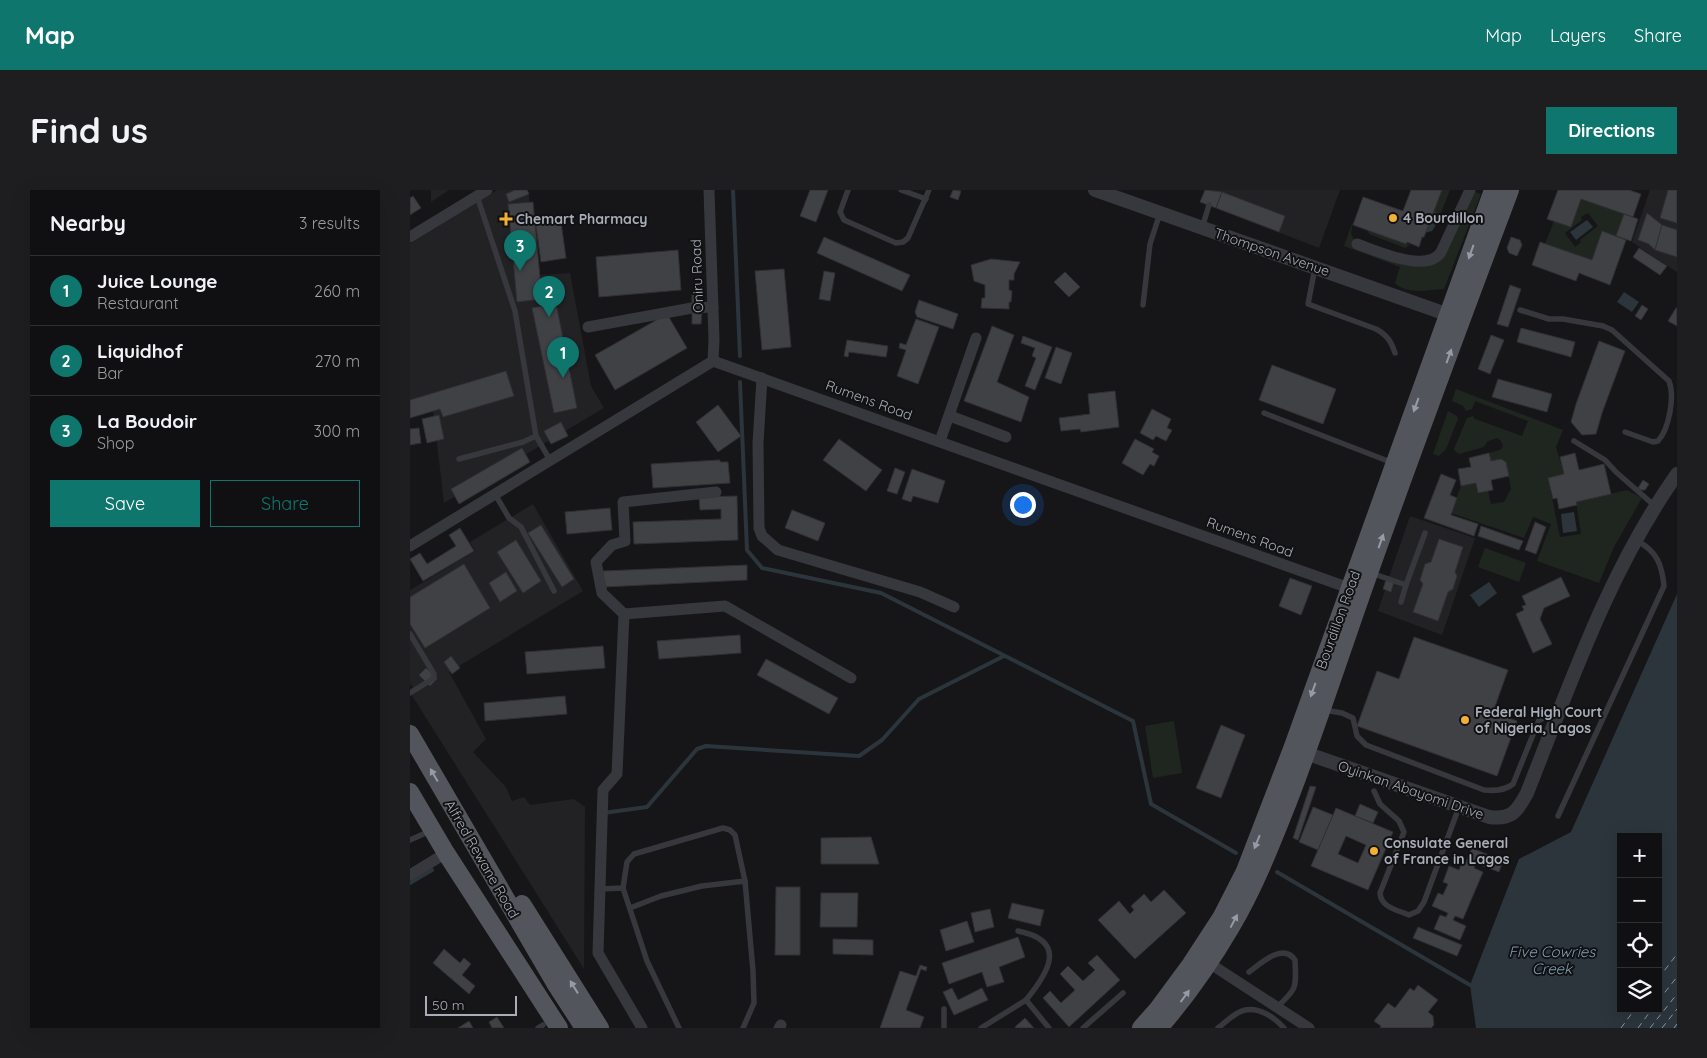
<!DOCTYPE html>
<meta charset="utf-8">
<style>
body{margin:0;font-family:Quicksand,sans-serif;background:#1e1e20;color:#f1f3f6}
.controls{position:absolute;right:15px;bottom:15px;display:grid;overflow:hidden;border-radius:0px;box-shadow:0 5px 20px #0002}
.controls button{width:45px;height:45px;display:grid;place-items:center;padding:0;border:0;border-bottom:1px solid #303032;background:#101012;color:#f1f3f6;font:25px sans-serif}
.scale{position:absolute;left:15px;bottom:12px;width:92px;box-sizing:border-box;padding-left:5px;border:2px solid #a8adb8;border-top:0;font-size:14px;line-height:18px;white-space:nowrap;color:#a8adb8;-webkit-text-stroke:4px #111113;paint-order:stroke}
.you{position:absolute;left:612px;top:314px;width:18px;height:18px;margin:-12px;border:4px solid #fff;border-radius:50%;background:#1a73e8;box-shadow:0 0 0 8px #1a73e833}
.badge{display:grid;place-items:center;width:32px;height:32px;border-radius:50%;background:#0f766e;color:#fff;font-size:16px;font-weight:700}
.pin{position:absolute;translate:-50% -41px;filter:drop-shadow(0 1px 2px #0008)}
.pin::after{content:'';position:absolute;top:26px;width:18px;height:15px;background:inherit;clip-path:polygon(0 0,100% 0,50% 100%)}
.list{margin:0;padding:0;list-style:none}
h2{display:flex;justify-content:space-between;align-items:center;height:65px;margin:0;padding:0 20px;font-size:21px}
h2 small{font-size:16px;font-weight:400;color:#9c9d9f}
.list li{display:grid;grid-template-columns:32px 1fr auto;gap:15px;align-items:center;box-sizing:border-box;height:70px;padding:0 20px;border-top:1px solid #303032}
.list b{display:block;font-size:19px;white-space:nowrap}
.list p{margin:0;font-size:16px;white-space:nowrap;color:#9c9d9f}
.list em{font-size:16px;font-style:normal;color:#9c9d9f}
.actions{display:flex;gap:10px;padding:15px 20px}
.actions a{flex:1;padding:11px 0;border:1px solid #0f766e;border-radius:0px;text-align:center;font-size:18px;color:#0f766e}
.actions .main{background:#0f766e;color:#fff}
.icon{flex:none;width:28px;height:28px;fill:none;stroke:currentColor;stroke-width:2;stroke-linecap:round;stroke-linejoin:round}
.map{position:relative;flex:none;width:1267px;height:838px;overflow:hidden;border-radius:0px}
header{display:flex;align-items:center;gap:30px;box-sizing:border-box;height:70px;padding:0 25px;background:#0f766e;color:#fff}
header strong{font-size:24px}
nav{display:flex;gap:28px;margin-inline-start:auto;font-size:18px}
.intro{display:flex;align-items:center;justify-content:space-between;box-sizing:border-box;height:120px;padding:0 30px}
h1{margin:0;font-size:35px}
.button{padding:12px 22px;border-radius:0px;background:#0f766e;color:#fff;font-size:18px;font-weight:700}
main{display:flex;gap:30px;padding:0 30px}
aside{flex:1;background:#101012;border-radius:0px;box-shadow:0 5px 20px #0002}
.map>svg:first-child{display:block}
</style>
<header>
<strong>Map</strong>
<nav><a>Map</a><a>Layers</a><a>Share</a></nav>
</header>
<div class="intro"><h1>Find us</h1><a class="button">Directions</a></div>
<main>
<aside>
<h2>Nearby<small>3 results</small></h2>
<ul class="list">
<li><span class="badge">1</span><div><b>Juice Lounge</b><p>Restaurant</p></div><em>260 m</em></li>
<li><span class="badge">2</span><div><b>Liquidhof</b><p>Bar</p></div><em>270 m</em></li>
<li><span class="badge">3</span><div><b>La Boudoir</b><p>Shop</p></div><em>300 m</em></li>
</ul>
<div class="actions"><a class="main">Save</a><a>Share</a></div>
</aside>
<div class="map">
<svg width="1267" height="838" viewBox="0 0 1267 838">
<rect width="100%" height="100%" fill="#161618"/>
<g fill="#222225">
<polygon points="21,0 39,0 21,12"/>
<polygon points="87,0 118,0 129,85 160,83 181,196 194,218 34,313 23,220 0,225 0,54"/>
<polygon points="795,0 930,0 909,58 790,12"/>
<polygon points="1240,0 1267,0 1267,82 1222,52"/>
<polygon points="123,314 173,401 39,482 76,549 63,562 96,597 102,611 114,607 120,615 164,609 175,617 174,779 1,504 5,501 0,493 0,400 65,361 60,352"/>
<polygon points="1000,326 1065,348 1032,445 968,421 975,400 973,399 976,390 978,390"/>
</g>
<g fill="#1e261f" fill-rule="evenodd">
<polygon points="1026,0 1040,0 1027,33 1022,31 1021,20"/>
<path d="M1061,0L1071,4L1034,99C1019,100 997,105 985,93L990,77L934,56L943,31L941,43L945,53L1021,74Z"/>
<path d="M1171,9L1214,24L1206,46L1193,42L1182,70L1135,54L1144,31L1161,37ZM1178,23L1188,36L1170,50L1171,52L1165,57L1155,43L1172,30L1171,27Z"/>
<polygon points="957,39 996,53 1000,55 995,58 959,44"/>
<polygon points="1046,199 1153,240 1146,257 1154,284 1138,288 1150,347 1171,344 1166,312 1217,300 1232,308 1204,357 1189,393 1127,371 1141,334 1123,327 1114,348 1041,323 1051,296 1066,293 1068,303 1078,301 1081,314 1094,312 1101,299 1096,272 1091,269 1081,271 1079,263 1090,260 1093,256 1091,251 1087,248 1078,251 1074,257 1049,264 1045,261 1044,259 1057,228 1063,226 1065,229 1112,246 1118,231 1065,211 1062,219 1056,221 1053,216 1042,211"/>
<polygon points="1038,221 1047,226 1048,229 1036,259 1029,266 1023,264"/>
<polygon points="1075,358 1116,373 1109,392 1068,377"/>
<polygon points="764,531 772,583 743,588 735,536"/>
</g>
<g fill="#2c353c" fill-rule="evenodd">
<polygon points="1020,20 1026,22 1023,31 1027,33 1022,41 1014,43"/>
<polygon points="1177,30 1183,37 1166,50 1160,42"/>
<polygon points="1214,102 1229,112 1222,122 1207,112"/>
<polygon points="1164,322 1167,341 1153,343 1151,324"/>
<polygon points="1079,392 1087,403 1069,417 1060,405"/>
<path d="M1267,404V838H1066L1060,795L1109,669L1161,642ZM1211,647H1248V819H1211Z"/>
</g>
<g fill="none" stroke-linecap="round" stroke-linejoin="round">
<g stroke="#2c353c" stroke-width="4">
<polyline points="323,0 330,166"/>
<polyline points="330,192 337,360 352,378 471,403 723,531 741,614 826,663"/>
<polyline points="193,623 237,617 287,559 296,556 449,566 472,550 509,509 594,466"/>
<polyline points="867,682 1060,795"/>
<polyline points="0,693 22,680"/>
</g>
<g stroke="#7f9bb3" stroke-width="1" stroke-dasharray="6 5" stroke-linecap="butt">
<polyline points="1248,789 1267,764"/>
<polyline points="1248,811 1267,787"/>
<polyline points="1211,838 1225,819"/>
<polyline points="1228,838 1242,819"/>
<polyline points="1240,838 1267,804"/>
<polyline points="1252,838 1267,819"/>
<polyline points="1264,838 1267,834"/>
</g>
</g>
<g fill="#404145" stroke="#303034" fill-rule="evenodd">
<polygon points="105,0 117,0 119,4 99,12 96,4"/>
<polygon points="400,0 418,0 406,32 390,26"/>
<polygon points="543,0 551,1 548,10 540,7"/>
<polygon points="795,0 812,2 806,18 790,12"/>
<polygon points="1001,0 1032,0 1014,47 1012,47 1009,57 997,52 996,54 943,35 953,7 993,21"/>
<polygon points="1148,0 1219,0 1231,4 1223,27 1171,9 1161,37 1137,29"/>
<polygon points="1258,0 1267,0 1267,33 1250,28"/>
<polygon points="812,2 875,26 869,42 806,18"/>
<polygon points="3,6 11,18 0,25 0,8"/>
<polygon points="123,12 132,109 107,112 98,14"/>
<polygon points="1237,23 1252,35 1245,60 1239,54 1228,50"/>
<polygon points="1214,24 1228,29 1221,51 1206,46"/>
<polygon points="150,25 156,68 131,72 125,29"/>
<polygon points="1252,35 1267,40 1267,67 1245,60"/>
<polygon points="1192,41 1216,50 1200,95 1169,83 1166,91 1122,75 1130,52 1182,70"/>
<polygon points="414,47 500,85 492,101 407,63"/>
<polygon points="1101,47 1110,50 1112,55 1107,66 1099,63 1097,58"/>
<polygon points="1229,58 1257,76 1250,85 1223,67"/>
<polygon points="268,60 271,100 189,107 186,67"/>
<polygon points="581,69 610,72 604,84 604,90 599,90 599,100 602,101 601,112 599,112 599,119 571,118 572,108 575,108 575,95 564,91 561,75"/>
<polygon points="374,79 381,157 352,160 345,81"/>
<polygon points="414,81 425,83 420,111 409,109"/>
<polygon points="655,82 670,97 659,107 644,92"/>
<polygon points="1100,95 1111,99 1098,137 1087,134"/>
<rect x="282" y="105" width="10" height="16"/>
<polygon points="509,110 548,124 543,139 507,127 505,122"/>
<polygon points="146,113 167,218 144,223 122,118"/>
<polygon points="1232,115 1238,119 1231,130 1225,126"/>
<polygon points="1266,118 1267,118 1267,136 1258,131"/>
<polygon points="282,121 292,121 291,134 282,134"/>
<polygon points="257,124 277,158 205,200 185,165"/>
<polygon points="506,129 529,137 508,194 487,186 496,160 489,158 490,153 496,155"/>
<polygon points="582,136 604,145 587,192 619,207 611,232 554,211"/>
<polygon points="1111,138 1165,152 1161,167 1107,152"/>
<polygon points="1081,145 1094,150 1080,184 1068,179"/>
<polygon points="613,146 642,157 625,200 615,196 626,168 622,166 625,158 611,153"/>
<polygon points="437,150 478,156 476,167 439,162 438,167 434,166"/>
<polygon points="1189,151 1215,161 1192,223 1186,244 1172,245 1161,232 1166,214"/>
<polygon points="646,157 662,163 651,194 635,188"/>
<polygon points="862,175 926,199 913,234 849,210"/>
<polygon points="96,181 104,206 33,227 30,219 0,228 0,210"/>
<polygon points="1088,189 1142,204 1137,222 1082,207"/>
<polygon points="705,201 709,237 671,242 670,239 651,241 649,228 680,224 678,204"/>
<polygon points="308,215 331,246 308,262 286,232"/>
<polygon points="742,219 761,229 757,238 762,240 756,251 746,246 743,250 730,243"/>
<polygon points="29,225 34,249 17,253 12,229"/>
<polygon points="151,232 158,246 141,254 134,241"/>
<polygon points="9,238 11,253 0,255 0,239"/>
<polygon points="429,249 472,280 456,301 413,270"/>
<polygon points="725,249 744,259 742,262 749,266 744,276 740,274 733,285 712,273"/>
<polygon points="112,258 120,272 49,314 41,299"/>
<polygon points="1079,263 1081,271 1091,269 1096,272 1099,286 1081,290 1083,300 1068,303 1066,293 1051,296 1048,279 1061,277 1059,268"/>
<polygon points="1165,263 1169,280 1194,274 1201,304 1166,312 1167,315 1149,319 1147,308 1143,309 1138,288 1154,284 1150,267"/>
<polygon points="310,270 310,272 318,272 320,293 243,298 241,274"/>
<polygon points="485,278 495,282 487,304 477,301"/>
<polygon points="502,279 535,291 528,313 503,306 501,312 492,309"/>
<polygon points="1031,284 1046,290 1040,305 1047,308 1041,325 1068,334 1064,346 1014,328"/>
<polygon points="1233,290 1239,294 1235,300 1231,300 1228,298"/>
<polygon points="327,306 328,350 224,354 223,332 311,329 311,319 290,320 289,307"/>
<polygon points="200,318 202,340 157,344 155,322"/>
<polygon points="382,320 415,333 408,351 375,338"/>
<polygon points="1125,332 1136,337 1126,364 1115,360"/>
<polygon points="131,335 164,389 152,397 118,343"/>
<polygon points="1071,336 1113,351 1109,360 1068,346"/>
<polygon points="50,338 64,361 13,391 0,369 10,363 17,374 46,356 39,345"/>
<polygon points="1029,349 1053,357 1045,382 1047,386 1043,399 1038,402 1028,431 1003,422 1013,394 1010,390 1015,374 1021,372"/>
<polygon points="106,350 131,391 113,403 87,362"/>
<polygon points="54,374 80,418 15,458 0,434 0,407"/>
<polygon points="337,375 337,390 194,397 193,381"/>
<polygon points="96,382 107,401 90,412 79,393"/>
<polygon points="1151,387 1160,406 1134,418 1130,429 1142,454 1123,463 1106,424 1114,420 1112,416 1116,415 1112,406"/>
<polygon points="880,388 902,396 891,425 869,416"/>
<polygon points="976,390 984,392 981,402 973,399"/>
<polygon points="330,445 331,463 249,469 247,451"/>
<polygon points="1004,447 1098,480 1083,522 1107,531 1087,586 947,536 967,481 989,489"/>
<polygon points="193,456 195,478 117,484 115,462"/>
<polygon points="41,466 50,478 42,484 34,472"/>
<polygon points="356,469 428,508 419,524 347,485"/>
<polygon points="16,478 27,489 20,496 9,485"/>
<polygon points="155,506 157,524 75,531 74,513"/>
<polygon points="811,535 835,545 811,608 786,598"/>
<polygon points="900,596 906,597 888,650 883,648"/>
<polygon points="950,614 968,622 963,633 945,626"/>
<polygon points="903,617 923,625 908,660 889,652"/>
<path d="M926,618L983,642L958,700L901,676ZM936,646L956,655L948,673L928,664Z"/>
<polygon points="461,647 469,674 411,674 411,648"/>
<polygon points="1062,658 1093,671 1089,682 1066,673 1064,678 1073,682 1053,729 1045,726 1043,730 1056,736 1050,750 1024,739 1030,725 1036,727 1038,723 1022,716 1028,703 1033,705 1038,694 1033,692 1039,676 1049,680 1052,673 1055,674"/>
<polygon points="366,697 390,697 390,765 365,765"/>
<polygon points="754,700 776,723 725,769 688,730 709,711 720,724 724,720 721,716 734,704 741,712"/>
<polygon points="411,703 448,703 447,737 410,737"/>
<polygon points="602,713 634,720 630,736 598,728"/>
<polygon points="580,719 584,737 565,742 561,723"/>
<polygon points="557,731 564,752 536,761 530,740"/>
<polygon points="1008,737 1052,755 1047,766 1003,748"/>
<polygon points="608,747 615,767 589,777 594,792 577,797 572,782 539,794 532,773"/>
<polygon points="423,749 463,750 463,765 423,764"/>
<polygon points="34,759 50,773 54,768 61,774 52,785 65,796 59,804 23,773"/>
<polygon points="687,765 710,790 659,837 633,808 640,801 651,813 665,800 650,784 658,776 673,791 685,780 678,773"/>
<polygon points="510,775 517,777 516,781 511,779 496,820 514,827 510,838 470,838 490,781 506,786"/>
<polygon points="1008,795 1028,810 1018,822 1023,826 1024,835 1021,838 970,838 971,836 964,831 978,813 985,818 1000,798 1004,801"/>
<polygon points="542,798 548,810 572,798 578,810 544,825 533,802"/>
<polygon points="87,827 94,838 82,838 79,832"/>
<polygon points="615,828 624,838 606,838 605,837"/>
<polygon points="59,831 63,838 48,838"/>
</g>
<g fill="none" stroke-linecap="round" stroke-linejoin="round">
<g stroke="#37383d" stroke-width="5.5">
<polyline points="438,0 430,22 434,30 486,53 493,52 498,48 519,0"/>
<polyline points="491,0 516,9"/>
<polyline points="67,6 105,121 126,246 140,270"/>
<polyline points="792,38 799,15"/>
<path d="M905,78L898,114L966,139C977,145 981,151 985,163"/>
<polyline points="733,115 740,54 750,23"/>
<path d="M1110,120L1139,129H1153L1193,136L1202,140L1259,191C1265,207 1259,239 1248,251L1243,252L1215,242"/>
<polyline points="854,223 983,273"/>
<polyline points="1164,251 1195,270 1206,282 1246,317"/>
<polyline points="49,269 113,252 126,246"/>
<polyline points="85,304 99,328 111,337 144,401"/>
<polyline points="961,383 996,395"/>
<polyline points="991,412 996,395 1015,343"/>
<polyline points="0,444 24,484 24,488 0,503"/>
<path d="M914,520L932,523L943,528L947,546L956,555L1074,600C1084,601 1094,601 1103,594L1129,530L1135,528L1145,532"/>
<path d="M964,601L970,614L989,631L994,642L970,703C971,718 988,720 999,725L1008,721L1014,712L1049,617"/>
<path d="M1148,626L1254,396C1252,375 1247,361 1227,351"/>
<polyline points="0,650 20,641"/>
<polyline points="213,698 237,771 269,838"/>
<polyline points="190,699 213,698 217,672 224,664 313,638 320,640 325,645 335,691"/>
<polyline points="220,718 251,706 292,696 335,691 343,781 344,813 333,838"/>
<path d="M608,741C658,751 639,782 616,810L639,838"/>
<path d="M839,782C850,774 873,752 885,770C886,797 888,798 867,817"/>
<polyline points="534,819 534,838"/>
<polyline points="128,838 133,835"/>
<polyline points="571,838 616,810"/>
<polyline points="673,838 713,803"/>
<path d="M808,838C816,832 825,822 835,820C850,817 865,828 874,838"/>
</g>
<g stroke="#37383d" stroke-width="11">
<polyline points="299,0 304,150 303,171"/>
<polyline points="0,47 77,0"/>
<path d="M947,54C967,61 1017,84 1031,62L1060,0"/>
<polyline points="178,137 282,118 303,117"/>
<polyline points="352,188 348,253 349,338 352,346 368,360 510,402 544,417"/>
<polyline points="540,226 596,247"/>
<polyline points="530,251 566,148"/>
<polyline points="0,356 303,171 939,398"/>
<polyline points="214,424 315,416 441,488"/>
<polyline points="0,685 36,663"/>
<polyline points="799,773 899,838"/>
<polyline points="232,838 188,763 193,600 207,584 214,424 192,403 186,372 202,355 215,351 213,312 306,302"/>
<polyline points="369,838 371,835"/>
</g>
<g stroke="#37383d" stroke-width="14">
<polyline points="685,0 1039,125"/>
<path d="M887,560L1079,627C1101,630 1107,622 1117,603C1160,495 1199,380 1267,284"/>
</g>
<g stroke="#53555c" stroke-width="18">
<polyline points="0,544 145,793 174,838"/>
<polyline points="0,602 36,663 149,838"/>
<polyline points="112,714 190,838"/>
<polyline points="731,838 747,820 781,774 811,728 835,681 882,559 1083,0"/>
<path d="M749,838C776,807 800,773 821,737C844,698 861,655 878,612C905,542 928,471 953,400C1000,266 1050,133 1100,0"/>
</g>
</g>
<defs><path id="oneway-solid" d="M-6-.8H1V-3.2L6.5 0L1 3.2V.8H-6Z" transform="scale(1.25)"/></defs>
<g fill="#979ba6">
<use href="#oneway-solid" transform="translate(1061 62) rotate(110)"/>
<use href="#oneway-solid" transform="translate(1039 166) rotate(-70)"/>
<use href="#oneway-solid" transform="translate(1006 215) rotate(110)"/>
<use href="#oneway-solid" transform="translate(971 351) rotate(-70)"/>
<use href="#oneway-solid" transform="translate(903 500) rotate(110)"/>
<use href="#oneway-solid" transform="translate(24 585) rotate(-120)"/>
<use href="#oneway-solid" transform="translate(847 652) rotate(112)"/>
<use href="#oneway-solid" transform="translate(824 731) rotate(-62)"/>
<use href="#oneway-solid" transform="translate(164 797) rotate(-122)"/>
<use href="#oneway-solid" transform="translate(775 806) rotate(-54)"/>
</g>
<g fill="#f2b134" stroke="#111113" stroke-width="2">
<circle cx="983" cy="28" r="5"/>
<path d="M93.5 21.5h5v5h5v5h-5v5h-5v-5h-5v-5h5z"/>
<circle cx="1055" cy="530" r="5"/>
<circle cx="964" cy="661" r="5"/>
</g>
<g text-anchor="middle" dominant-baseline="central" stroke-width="4" stroke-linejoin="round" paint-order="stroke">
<g font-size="14" font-weight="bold" fill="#a8adb8" stroke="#111113" text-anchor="start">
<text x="993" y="28">4 Bourdillon</text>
<text x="106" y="29">Chemart Pharmacy</text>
<text x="1065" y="522">Federal High Court<tspan x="1065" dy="16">of Nigeria, Lagos</tspan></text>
<text x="974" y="653">Consulate General<tspan x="974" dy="16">of France in Lagos</tspan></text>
</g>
<g font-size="14" fill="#a8adb8" stroke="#111113">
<text transform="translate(862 62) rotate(19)">Thompson Avenue</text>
<text transform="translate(287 86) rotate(-92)">Oniru Road</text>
<text transform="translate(459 210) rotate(20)">Rumens Road</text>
<text transform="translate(840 347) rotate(20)">Rumens Road</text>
<text transform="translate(928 430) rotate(-70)">Bourdillon Road</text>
<text transform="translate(1001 600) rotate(19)">Oyinkan Abayomi Drive</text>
<text transform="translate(72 669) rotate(60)">Alfred Rewane Road</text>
</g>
<g font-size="15" font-style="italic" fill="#7f9bb3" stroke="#111113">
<text x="1142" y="761">Five Cowries<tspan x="1142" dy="17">Creek</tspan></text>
</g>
</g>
</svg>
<div class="controls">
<button>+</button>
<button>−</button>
<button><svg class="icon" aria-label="locate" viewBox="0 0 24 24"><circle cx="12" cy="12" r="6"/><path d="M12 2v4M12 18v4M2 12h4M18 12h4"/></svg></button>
<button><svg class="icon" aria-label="layers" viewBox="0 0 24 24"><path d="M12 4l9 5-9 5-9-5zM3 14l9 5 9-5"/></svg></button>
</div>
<div class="scale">50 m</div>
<div class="you"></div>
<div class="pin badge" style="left:153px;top:188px">1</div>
<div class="pin badge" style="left:139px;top:127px">2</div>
<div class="pin badge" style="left:110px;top:81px">3</div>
</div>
</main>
